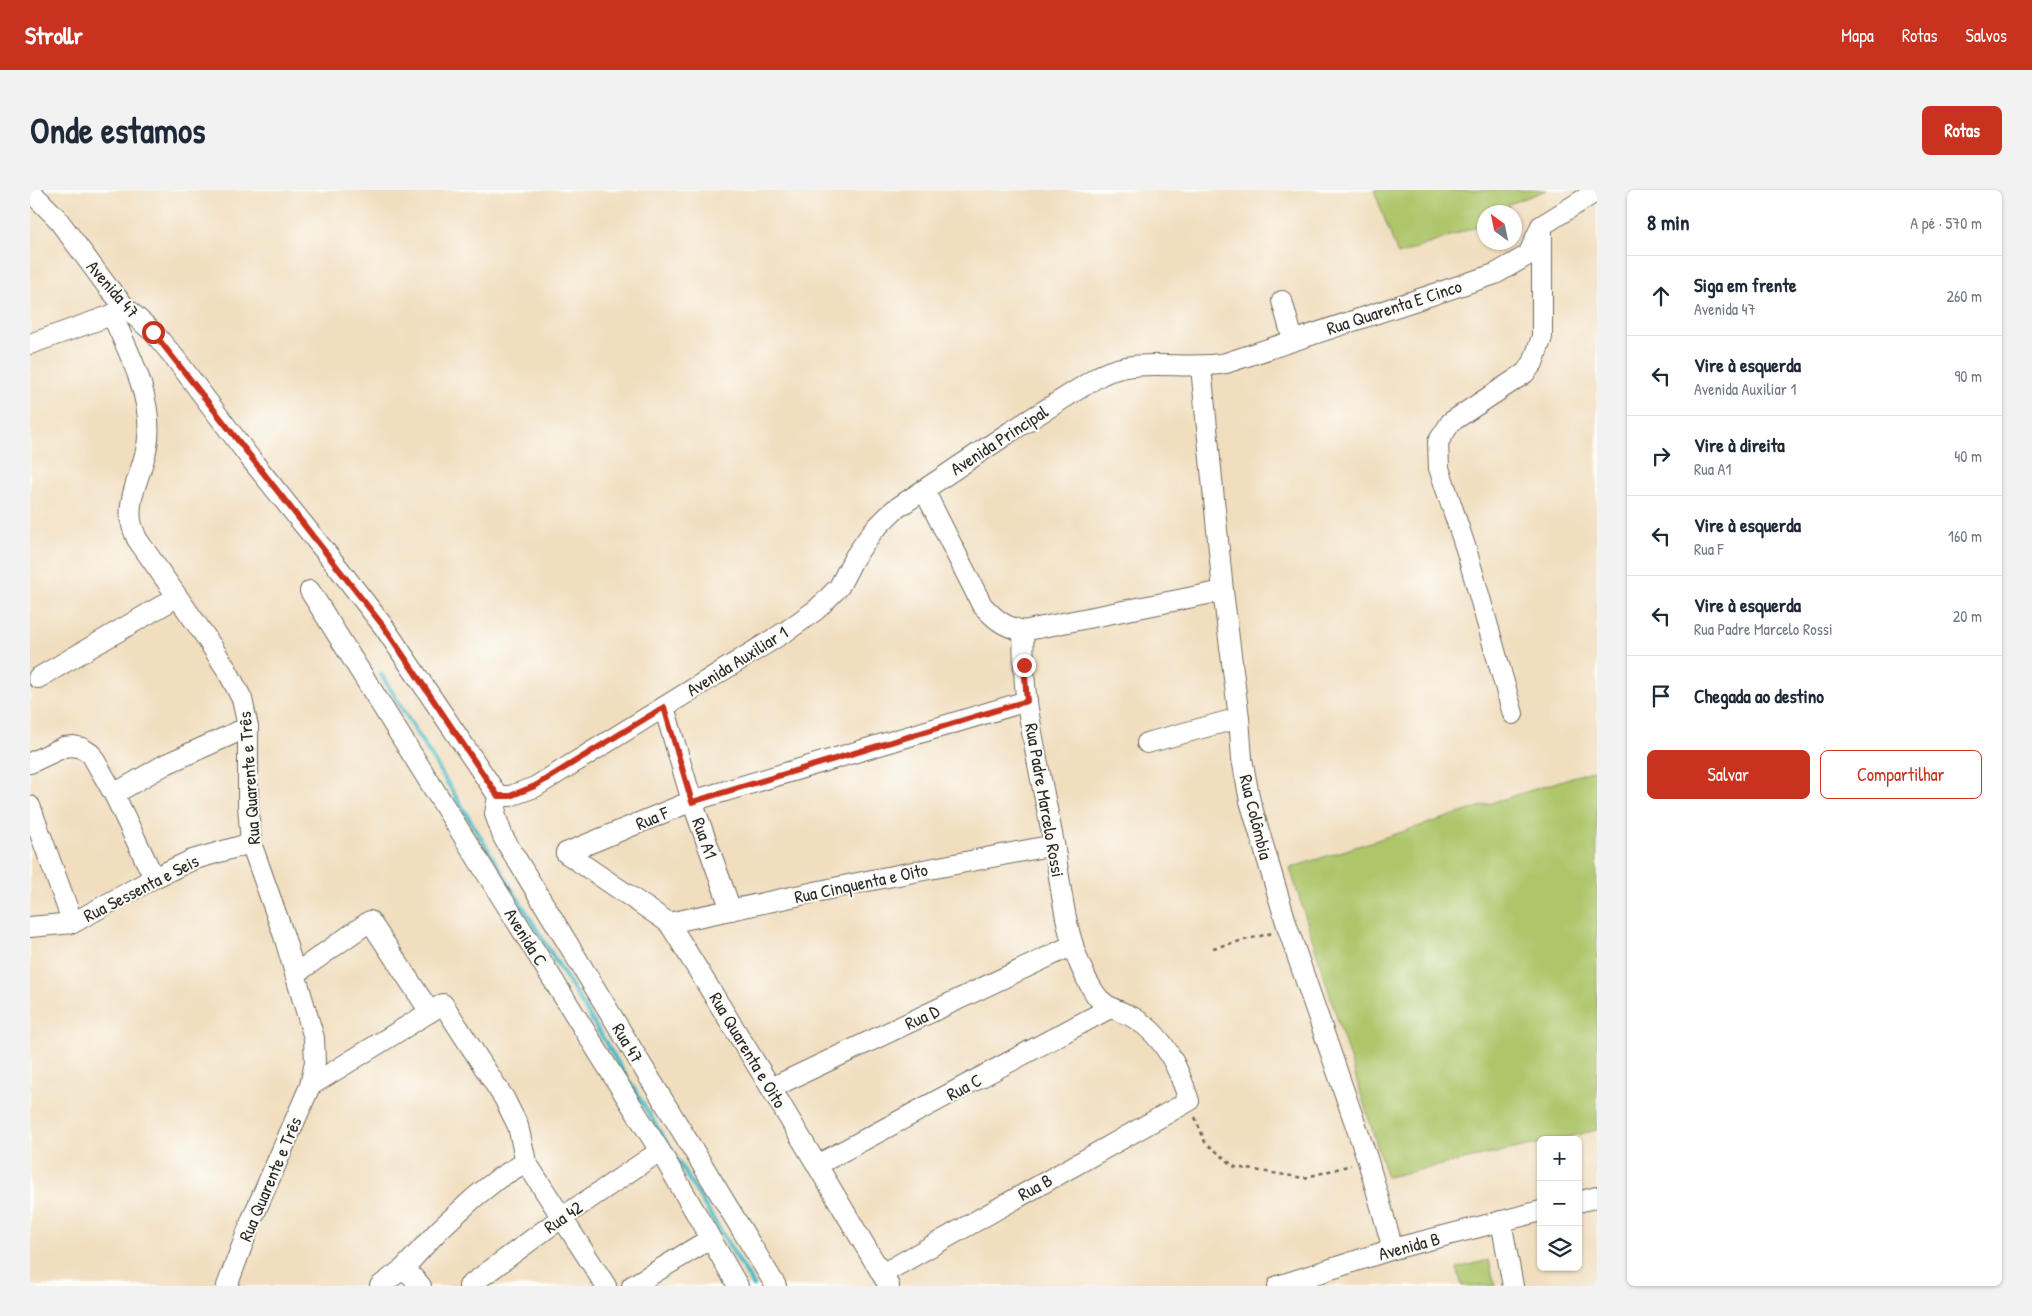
<!DOCTYPE html>
<html lang="pt">
<meta charset="utf-8">
<style>
body{margin:0;font-family:"Patrick Hand",sans-serif;background:#f2f2f3;color:#1f2937}
.controls{position:absolute;right:15px;bottom:15px;display:grid;overflow:hidden;border-radius:8px;box-shadow:0 1px 4px #0004}
.controls button{width:45px;height:45px;display:grid;place-items:center;padding:0;border:0;border-bottom:1px solid #e0e1e3;background:#fff;color:#1f2937;font:25px sans-serif}
.compass{position:absolute;left:1447px;top:15px;width:45px;height:45px;border-radius:50%;background:#fff;box-shadow:0 1px 4px #0004;rotate:327deg}
.stop{position:absolute;width:15px;height:15px;margin:-11px;border:4px solid #c8321e;border-radius:50%;background:#fff}
.stop.end{background:#c8321e;border-color:#fff;box-shadow:0 1px 5px #0008}
.list{margin:0;padding:0;list-style:none}
h2{display:flex;justify-content:space-between;align-items:center;height:65px;margin:0;padding:0 20px;font-size:21px}
h2 small{font-size:16px;font-weight:400;color:#747a83}
.list li{display:grid;grid-template-columns:32px 1fr auto;gap:15px;align-items:center;box-sizing:border-box;height:80px;padding:0 20px;border-top:1px solid #e0e1e3}
.list b{display:block;font-size:19px;white-space:nowrap}
.list p{margin:0;font-size:16px;white-space:nowrap;color:#747a83}
.list em{font-size:16px;font-style:normal;color:#747a83}
.actions{display:flex;gap:10px;padding:15px 20px}
.actions a{flex:1;padding:11px 0;border:1px solid #c8321e;border-radius:8px;text-align:center;font-size:18px;color:#c8321e}
.actions .main{background:#c8321e;color:#fff}
.icon{flex:none;width:28px;height:28px;fill:none;stroke:currentColor;stroke-width:2;stroke-linecap:round;stroke-linejoin:round}
.map{position:relative;flex:none;width:1567px;height:1096px;overflow:hidden;border-radius:8px}
header{display:flex;align-items:center;gap:30px;box-sizing:border-box;height:70px;padding:0 25px;background:#c8321e;color:#fff}
header strong{font-size:24px}
nav{display:flex;gap:28px;margin-inline-start:auto;font-size:18px}
.intro{display:flex;align-items:center;justify-content:space-between;box-sizing:border-box;height:120px;padding:0 30px}
h1{margin:0;font-size:35px}
.button{padding:12px 22px;border-radius:8px;background:#c8321e;color:#fff;font-size:18px;font-weight:700}
main{display:flex;gap:30px;padding:0 30px}
aside{flex:1;background:#fff;border-radius:8px;box-shadow:0 1px 4px #0004}
.map>svg:first-child{display:block}
</style>
<header>
<strong>Strollr</strong>
<nav><a>Mapa</a><a>Rotas</a><a>Salvos</a></nav>
</header>
<div class="intro"><h1>Onde estamos</h1><a class="button">Rotas</a></div>
<main>
<div class="map">
<svg width="1567" height="1096" viewBox="0 0 1567 1096">
<rect width="100%" height="100%" fill="#fdfcf7"/>
<filter id="ink" filterUnits="userSpaceOnUse"><feTurbulence type="fractalNoise" baseFrequency=".02" numOctaves="2"/><feDisplacementMap in="SourceGraphic" scale="10" xChannelSelector="R" yChannelSelector="G"/><feConvolveMatrix kernelMatrix="1 2 1 2 8 2 1 2 1" color-interpolation-filters="sRGB"/></filter>
<filter id="wash" filterUnits="userSpaceOnUse"><feTurbulence type="fractalNoise" baseFrequency=".0096" numOctaves="4" result="noise"/><feDisplacementMap in="SourceGraphic" scale="20" xChannelSelector="R" yChannelSelector="G"/><feGaussianBlur stdDeviation="1.12" result="paint"/><feColorMatrix in="noise" values="0 0 0 0 0 0 0 0 0 0 0 0 0 0 0 0 0 1.4 0 .05"/><feComposite in="paint" operator="in"/></filter>
<g filter="url(#wash)">
<rect width="100%" height="100%" fill="#f1debf"/>
<g fill="#adc66b" stroke="#6c784b">
<polygon points="1344,0 1517,0 1479,14 1479,22 1454,22 1454,34 1368,65"/>
<polygon points="1567,579 1567,940 1525,950 1511,950 1511,953 1357,987 1260,678"/>
<polygon points="1459,1070 1465,1096 1432,1096 1427,1078"/>
</g>
<g fill="none" stroke-linecap="round" stroke-linejoin="round">
<polyline stroke="#4fbcc8" stroke-width="4.5" points="351,484 724,1096"/>
</g>
</g>
<g filter="url(#ink)">
<g fill="none" stroke-linecap="round" stroke-linejoin="round">
<defs>
<g id="minor">
<polyline points="0,1 26,27 77,96 96,118 123,142 145,168 220,268 310,380 354,437 468,606"/>
<polyline points="1511,36 1567,1"/>
<polyline points="1252,111 1263,150"/>
<path d="M82,125C99,163 122,205 118,249C116,276 97,303 101,331C102,337 105,344 107,349L175,446L197,480L212,509L218,537V616L221,653L254,746L284,848L285,872L280,896L222,1029L197,1096"/>
<polyline points="0,154 82,125 94,119"/>
<polyline points="1171,177 1193,401 1209,528 1212,569 1220,611 1258,739 1338,971 1363,1059"/>
<polyline points="280,401 630,961 708,1096"/>
<polyline points="993,441 1193,401"/>
<polyline points="8,488 147,407"/>
<polyline points="634,517 662,611 701,720"/>
<polyline points="1483,524 1436,359 1409,278 1408,252 1421,232 1483,191 1495,183 1503,173 1512,147 1512,43"/>
<polyline points="1117,553 1209,528"/>
<polyline points="0,573 34,557 43,556 52,558 61,564 84,604 124,688"/>
<polyline points="84,604 136,574 218,537"/>
<path d="M468,606H480L505,597L758,440L786,420L809,397L824,368L843,341L864,320L980,242L1071,185C1110,166 1155,181 1196,173L1465,84L1498,65L1511,36"/>
<polyline points="468,606 465,624 473,647 746,1096"/>
<polyline points="0,616 43,733"/>
<polyline points="536,663 639,733 741,898 859,1096"/>
<polyline points="536,663 662,611 997,511"/>
<polyline points="639,733 842,690 1024,655"/>
<polyline points="0,737 43,733 124,688 162,670 221,653"/>
<polyline points="265,784 340,731 400,822"/>
<polyline points="280,896 413,814 474,908 488,936 496,972 576,1096"/>
<polyline points="741,898 1043,755"/>
<polyline points="787,975 1080,818"/>
<polyline points="1548,1012 1567,1007"/>
<polyline points="1471,1031 1483,1096"/>
<polyline points="374,1078 391,1096"/>
<path d="M852,1084L1159,911C1149,879 1135,846 1104,828C1090,820 1073,818 1064,802C1036,759 1032,703 1024,654C1015,607 1004,560 997,512C993,489 994,464 993,441C973,436 966,430 952,415L894,300"/>
<polyline points="350,1096 374,1078 409,1040 445,1007 469,988 496,972"/>
<polyline points="439,1096 531,1028 630,961"/>
<polyline points="602,1096 680,1049"/>
<polyline points="1248,1096 1363,1059 1511,1021"/>
</g>
</defs>
<use href="#minor" stroke="#706a5f" stroke-width="22"/>
<g stroke="#706a5f" stroke-width="2.5" stroke-dasharray="4 4" stroke-linecap="butt">
<polyline points="1183,758 1242,743"/>
<polyline points="1165,927 1175,952 1205,977 1274,988 1321,975"/>
</g>
<use href="#minor" stroke="#fff" stroke-width="20"/>
</g>
</g>
<g fill="none" stroke-linecap="round" stroke-linejoin="round" filter="url(#ink)">
<polyline stroke="#c8321e" stroke-width="6" points="123,142 354,437 468,606 480,606 505,596 634,517 662,612 997,511 994,475"/>
</g>
<g text-anchor="middle" dominant-baseline="central" stroke-width="4" stroke-linejoin="round" paint-order="stroke">
<g font-size="18" fill="#2b2b2b" stroke="#fdfcf7">
<text transform="translate(83 99) rotate(49)">Avenida 47</text>
<text transform="translate(1364 117) rotate(-18)">Rua Quarenta E Cinco</text>
<text transform="translate(969 250) rotate(-33)">Avenida Principal</text>
<text transform="translate(707 471) rotate(-32)">Avenida Auxiliar 1</text>
<text transform="translate(219 588) rotate(-94)">Rua Quarente e Três</text>
<text transform="translate(1015 610) rotate(80)">Rua Padre Marcelo Rossi</text>
<text transform="translate(1226 627) rotate(76)">Rua Colômbia</text>
<text transform="translate(622 628) rotate(-23)">Rua F</text>
<text transform="translate(675 648) rotate(70)">Rua A1</text>
<text transform="translate(831 693) rotate(-12)">Rua Cinquenta e Oito</text>
<text transform="translate(111 698) rotate(-27)">Rua Sessenta e Seis</text>
<text transform="translate(496 747) rotate(58)">Avenida C</text>
<text transform="translate(892 827) rotate(-25)">Rua D</text>
<text transform="translate(598 853) rotate(59)">Rua 47</text>
<text transform="translate(718 860) rotate(59)">Rua Quarenta e Oito</text>
<text transform="translate(934 897) rotate(-28)">Rua C</text>
<text transform="translate(240 989) rotate(-67)">Rua Quarente e Três</text>
<text transform="translate(1005 997) rotate(-29)">Rua B</text>
<text transform="translate(533 1027) rotate(-35)">Rua 42</text>
<text transform="translate(1379 1056) rotate(-15)">Avenida B</text>
</g>
</g>
</svg>
<div class="controls">
<button>+</button>
<button>−</button>
<button><svg class="icon" aria-label="layers" viewBox="0 0 24 24"><path d="M12 4l9 5-9 5-9-5zM3 14l9 5 9-5"/></svg></button>
</div>
<svg class="compass" viewBox="-18 -18 36 36"><path d="M0-13l5 13h-10z" fill="#e53935"/><path d="M0 13l5-13h-10z" fill="#747a83"/></svg>
<div class="stop" style="left:123px;top:142px"></div>
<div class="stop end" style="left:994px;top:475px"></div>
</div>
<aside>
<h2>8 min<small>A pé · 570 m</small></h2>
<ul class="list">
<li><svg class="icon" aria-label="ahead" viewBox="0 0 24 24"><path d="M12 20V5M6 11l6-6 6 6"/></svg><div><b>Siga em frente</b><p>Avenida 47</p></div><em>260 m</em></li>
<li><svg class="icon" aria-label="left" viewBox="0 0 24 24"><path d="M17 20v-9H6M10 6l-5 5 5 5"/></svg><div><b>Vire à esquerda</b><p>Avenida Auxiliar 1</p></div><em>90 m</em></li>
<li><svg class="icon" aria-label="right" viewBox="0 0 24 24"><path d="M7 20v-9h11M14 6l5 5-5 5"/></svg><div><b>Vire à direita</b><p>Rua A1</p></div><em>40 m</em></li>
<li><svg class="icon" aria-label="left" viewBox="0 0 24 24"><path d="M17 20v-9H6M10 6l-5 5 5 5"/></svg><div><b>Vire à esquerda</b><p>Rua F</p></div><em>160 m</em></li>
<li><svg class="icon" aria-label="left" viewBox="0 0 24 24"><path d="M17 20v-9H6M10 6l-5 5 5 5"/></svg><div><b>Vire à esquerda</b><p>Rua Padre Marcelo Rossi</p></div><em>20 m</em></li>
<li><svg class="icon" aria-label="arrive" viewBox="0 0 24 24"><path d="M6 21V4h12l-3 4 3 4H6"/></svg><div><b>Chegada ao destino</b></div></li>
</ul>
<div class="actions"><a class="main">Salvar</a><a>Compartilhar</a></div>
</aside>
</main>
